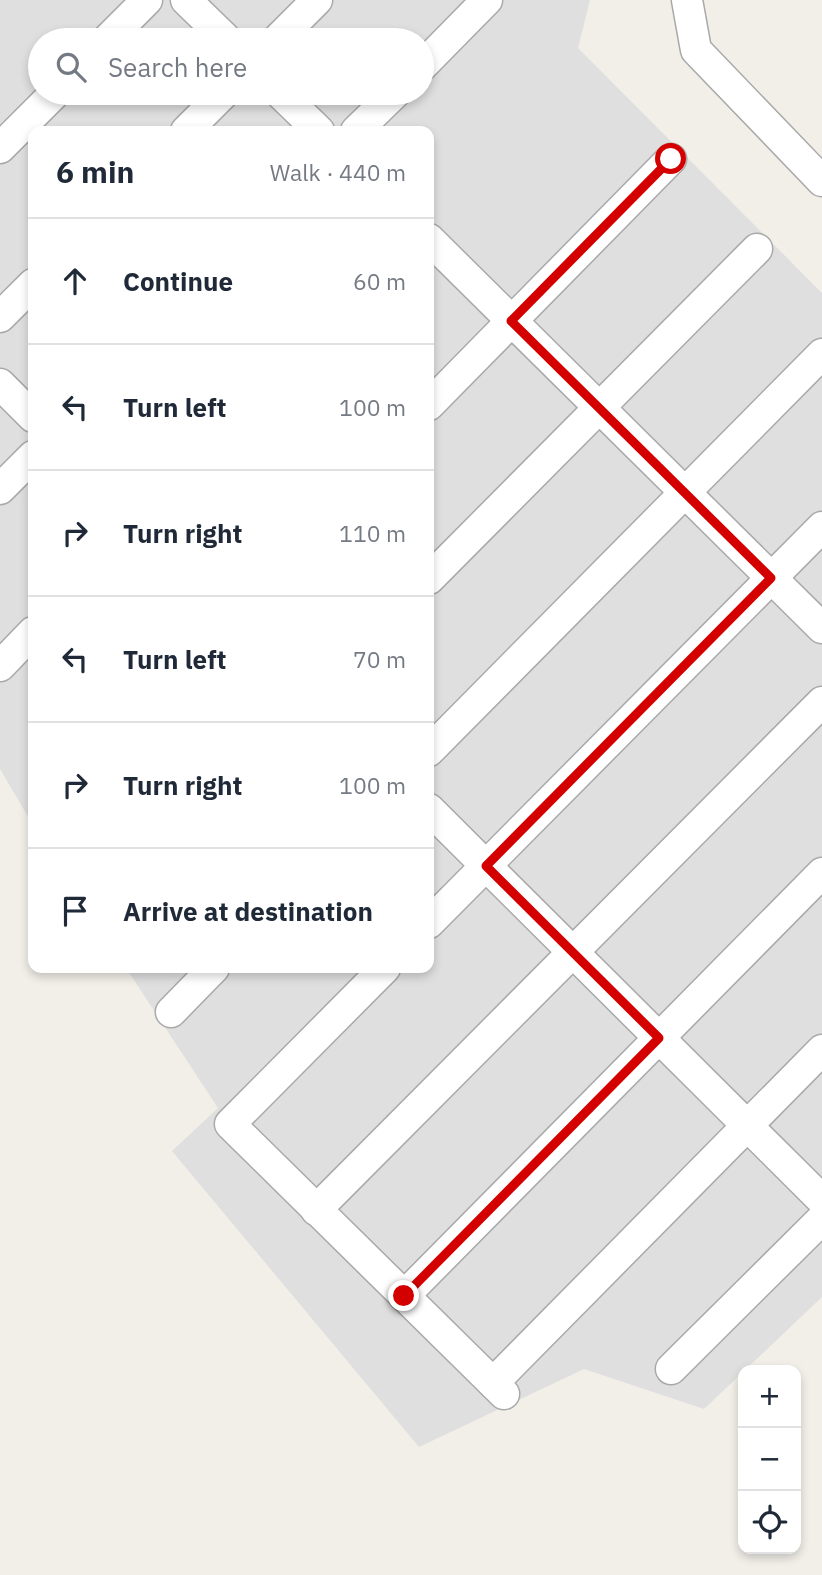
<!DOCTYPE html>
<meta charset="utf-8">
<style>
body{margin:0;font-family:"IBM Plex Sans",sans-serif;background:#f6f6f7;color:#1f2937}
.controls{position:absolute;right:21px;bottom:21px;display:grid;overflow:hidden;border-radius:14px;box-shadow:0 4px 10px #0003}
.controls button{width:63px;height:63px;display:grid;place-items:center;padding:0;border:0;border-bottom:2px solid #e0e1e3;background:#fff;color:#1f2937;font:35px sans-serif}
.stop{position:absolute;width:21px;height:21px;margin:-16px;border:5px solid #d40000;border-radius:50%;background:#fff}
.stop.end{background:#d40000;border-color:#fff;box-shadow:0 2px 7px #0008}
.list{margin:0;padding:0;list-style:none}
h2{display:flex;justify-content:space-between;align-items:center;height:91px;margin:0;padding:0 28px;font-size:30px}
h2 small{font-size:23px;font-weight:400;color:#747a83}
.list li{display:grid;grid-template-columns:46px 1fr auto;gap:21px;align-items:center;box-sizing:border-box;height:126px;padding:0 28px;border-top:2px solid #e0e1e3}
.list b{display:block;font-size:26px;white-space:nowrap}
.list em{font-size:23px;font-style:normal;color:#747a83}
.icon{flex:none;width:38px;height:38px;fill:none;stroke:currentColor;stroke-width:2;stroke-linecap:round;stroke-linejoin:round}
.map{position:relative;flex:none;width:822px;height:1575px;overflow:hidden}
.search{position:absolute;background:#fff;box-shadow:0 4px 10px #0003;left:28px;top:28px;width:406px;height:77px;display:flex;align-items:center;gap:18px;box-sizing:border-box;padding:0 24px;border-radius:38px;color:#747a83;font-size:26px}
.panel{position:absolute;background:#fff;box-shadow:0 4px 10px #0003;left:28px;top:126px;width:406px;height:847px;border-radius:14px}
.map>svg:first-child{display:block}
</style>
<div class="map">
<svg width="822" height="1575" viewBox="0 0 822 1575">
<rect width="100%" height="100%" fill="#f2efe9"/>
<path fill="#e0dfdf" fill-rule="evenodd" d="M0,0H590L578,48L822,293V1297L704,1409L584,1369L419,1447L172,1151L218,1108L126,968H429V131H33V825L0,769ZM40,40H422V93H40Z"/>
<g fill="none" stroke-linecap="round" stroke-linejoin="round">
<defs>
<g id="street">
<polyline points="186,0 227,40"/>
<polyline points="687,0 696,50 822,181"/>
<polyline points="107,40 147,0"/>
<polyline points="277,40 317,0"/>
<polyline points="422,66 487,0"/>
<polyline points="280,93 319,131"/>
<polyline points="186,131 224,93"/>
<polyline points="356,131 395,93"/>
<polyline points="0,148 55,93"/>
<polyline points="429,239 822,628"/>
<polyline points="0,317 33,284"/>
<polyline points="0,384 33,417"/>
<polyline points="429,405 671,159"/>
<polyline points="0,489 33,456"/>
<polyline points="429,579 757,249"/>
<polyline points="0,666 33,632"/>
<polyline points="429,751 822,354"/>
<polyline points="429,809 822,1200"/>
<polyline points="429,923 822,527"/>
<polyline points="385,968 230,1124 504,1394"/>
<polyline points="171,1012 214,968"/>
<polyline points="316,1210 822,702"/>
<polyline points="404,1296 822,873"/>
<polyline points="671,1369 822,1219"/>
<polyline points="493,1383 822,1050"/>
</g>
</defs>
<use href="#street" stroke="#a9a9a9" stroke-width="33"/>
<use href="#street" stroke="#fff" stroke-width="30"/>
</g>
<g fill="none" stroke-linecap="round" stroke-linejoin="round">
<polyline stroke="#d40000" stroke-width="9" points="404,1296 659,1038 486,866 771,578 511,321 671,159"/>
</g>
</svg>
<div class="controls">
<button>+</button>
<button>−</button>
<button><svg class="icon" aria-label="locate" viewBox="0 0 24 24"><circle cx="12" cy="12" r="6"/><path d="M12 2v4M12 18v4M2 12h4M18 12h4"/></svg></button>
</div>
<div class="stop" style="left:671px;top:159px"></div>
<div class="stop end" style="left:404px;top:1296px"></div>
<div class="search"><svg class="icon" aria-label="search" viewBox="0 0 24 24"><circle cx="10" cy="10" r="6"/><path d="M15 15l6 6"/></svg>Search here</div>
<section class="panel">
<h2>6 min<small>Walk · 440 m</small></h2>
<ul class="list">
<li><svg class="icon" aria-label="ahead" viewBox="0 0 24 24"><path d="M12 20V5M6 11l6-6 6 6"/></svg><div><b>Continue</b></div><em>60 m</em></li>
<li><svg class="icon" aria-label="left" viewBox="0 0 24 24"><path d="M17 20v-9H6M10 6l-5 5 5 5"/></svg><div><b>Turn left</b></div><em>100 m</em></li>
<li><svg class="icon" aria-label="right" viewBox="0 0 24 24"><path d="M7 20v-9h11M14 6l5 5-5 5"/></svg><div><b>Turn right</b></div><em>110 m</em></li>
<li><svg class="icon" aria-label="left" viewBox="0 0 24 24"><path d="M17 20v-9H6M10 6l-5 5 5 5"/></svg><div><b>Turn left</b></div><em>70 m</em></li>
<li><svg class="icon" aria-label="right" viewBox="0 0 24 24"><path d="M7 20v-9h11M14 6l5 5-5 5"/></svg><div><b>Turn right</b></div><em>100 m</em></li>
<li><svg class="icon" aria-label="arrive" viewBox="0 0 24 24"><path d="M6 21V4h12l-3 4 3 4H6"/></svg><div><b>Arrive at destination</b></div></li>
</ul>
</section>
</div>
